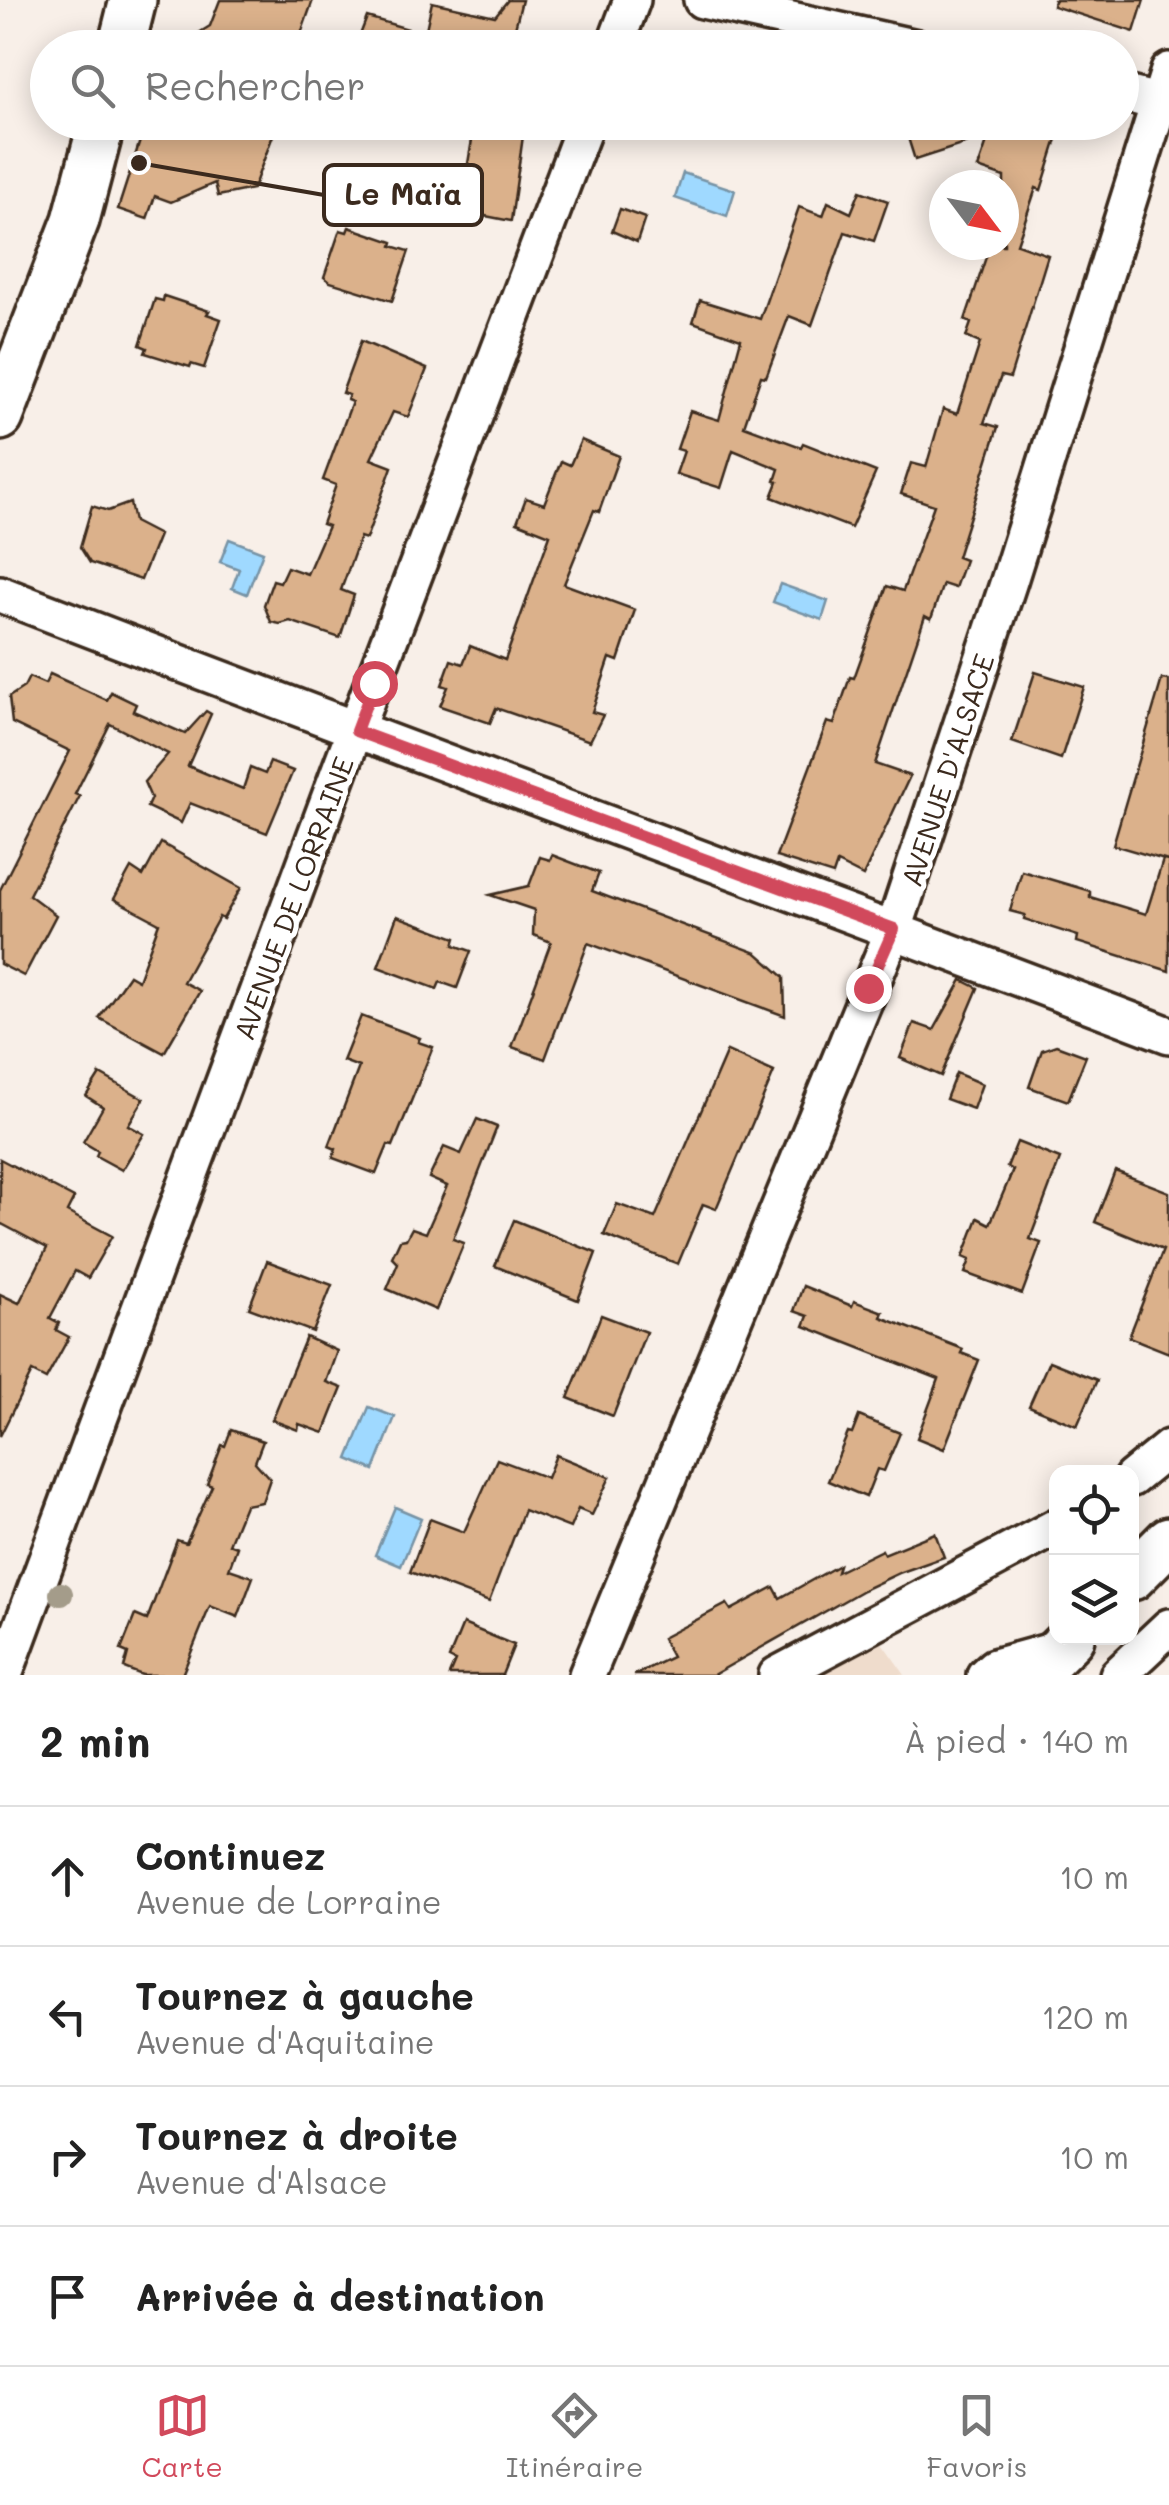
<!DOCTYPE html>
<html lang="fr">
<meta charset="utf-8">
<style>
body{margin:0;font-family:Mali,sans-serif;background:#f6f6f6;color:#222}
.controls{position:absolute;right:30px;bottom:30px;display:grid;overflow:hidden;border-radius:20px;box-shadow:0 5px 25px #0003}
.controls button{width:90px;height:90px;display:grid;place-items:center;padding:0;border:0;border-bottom:2px solid #e0e0e0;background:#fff;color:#222;font:50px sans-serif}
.compass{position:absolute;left:929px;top:170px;width:90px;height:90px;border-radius:50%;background:#fff;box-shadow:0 5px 25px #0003;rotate:122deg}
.stop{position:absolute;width:30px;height:30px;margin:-22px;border:8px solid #d1495b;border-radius:50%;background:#fff}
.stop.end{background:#d1495b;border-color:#fff;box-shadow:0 2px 10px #0008}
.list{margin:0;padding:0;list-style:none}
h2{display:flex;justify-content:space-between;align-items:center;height:130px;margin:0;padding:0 40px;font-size:42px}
h2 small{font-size:32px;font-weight:400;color:#767676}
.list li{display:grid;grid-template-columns:65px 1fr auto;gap:30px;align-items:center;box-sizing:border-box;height:140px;padding:0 40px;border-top:2px solid #e0e0e0}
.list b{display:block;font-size:38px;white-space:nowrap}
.list p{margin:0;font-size:32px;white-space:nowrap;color:#767676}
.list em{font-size:32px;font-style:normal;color:#767676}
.icon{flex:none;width:55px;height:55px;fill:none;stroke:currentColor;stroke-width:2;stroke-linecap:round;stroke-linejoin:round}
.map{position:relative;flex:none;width:1169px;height:1675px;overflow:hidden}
.search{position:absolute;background:#fff;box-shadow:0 5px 25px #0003;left:30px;right:30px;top:30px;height:110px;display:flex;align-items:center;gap:25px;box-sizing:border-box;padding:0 35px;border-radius:55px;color:#767676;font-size:38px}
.sheet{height:690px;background:#fff}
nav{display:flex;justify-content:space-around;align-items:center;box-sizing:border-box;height:140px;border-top:2px solid #e0e0e0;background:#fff;font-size:28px;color:#767676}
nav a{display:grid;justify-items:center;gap:5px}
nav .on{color:#d1495b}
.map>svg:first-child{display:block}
</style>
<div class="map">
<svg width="1169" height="1675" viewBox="0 0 1169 1675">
<rect width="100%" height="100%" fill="#f8efe8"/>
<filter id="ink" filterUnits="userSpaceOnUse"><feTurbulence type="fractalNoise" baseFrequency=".01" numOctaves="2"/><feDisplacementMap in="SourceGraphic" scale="20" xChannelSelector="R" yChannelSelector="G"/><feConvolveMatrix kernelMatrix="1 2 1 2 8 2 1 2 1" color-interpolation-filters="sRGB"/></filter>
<g filter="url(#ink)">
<polygon fill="#efdccc" points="880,1640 905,1675 812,1675"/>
<g fill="#9fd9ff" stroke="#7793a5" stroke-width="2.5">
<polygon points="683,173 735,190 727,216 675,198"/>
<polygon points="229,539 263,552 247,594 232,588 239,569 220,562"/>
<polygon points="780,584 828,601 822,620 773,602"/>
<polygon points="369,1407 395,1417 374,1470 348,1459"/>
<polygon points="395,1507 421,1518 401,1566 375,1555"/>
</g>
<g fill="#dbb18b" stroke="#3b2a1e" stroke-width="2.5">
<polygon points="220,0 313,0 296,48 175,48 210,26"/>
<polygon points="508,0 522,0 510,48 355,48 367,17 425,34 432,2 495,16"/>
<polygon points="1054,0 1144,0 1134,32 1053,6"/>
<polygon points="146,122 278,122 253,189 218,196 215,183 171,202 155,196 147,219 118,209"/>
<polygon points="903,122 1012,122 1057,139 1041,190 1036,188 1017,244 1048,255 1010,378 1001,376 984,423 998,427 957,557 965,560 955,588 943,584 931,619 925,616 875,764 910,776 863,876 837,863 833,875 776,857 827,722 834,724 850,677 854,678 887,586 903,591 934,505 901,494 911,463 926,467 943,409 957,414 980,343 966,337 971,323 965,320 990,245 1004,245 1004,177 978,168 989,136 915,160"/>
<polygon points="474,128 523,136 511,221 460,211"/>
<polygon points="860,191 888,201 874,241 845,232 812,325 789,316 766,377 761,376 744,426 801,447 803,443 876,472 851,528 772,497 778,482 775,481 779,469 733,450 721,488 676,474 684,451 677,449 690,411 719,420 741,339 693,322 700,300 760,319 799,207 823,216 828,202 851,213"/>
<polygon points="620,209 645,218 637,242 612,231"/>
<polygon points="349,227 393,242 392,246 409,251 392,301 330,282 324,277 340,230 347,232"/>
<polygon points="164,296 209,311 207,314 221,319 204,368 191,364 190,367 145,353 147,348 140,345 155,299 163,301"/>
<polygon points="361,341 427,369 408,417 393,412 371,459 392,467 366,539 360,537 341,590 354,595 340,638 290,621 280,624 271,622 264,605 273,580 280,582 287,567 307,574 328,526 322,524 336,485 323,480 352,402 347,400 349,395 342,393"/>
<polygon points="581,440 619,456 599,512 594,510 564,584 635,610 618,661 610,658 592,712 603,715 590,741 496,708 490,723 440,706 448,687 442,685 451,660 463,664 470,646 505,660 550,535 517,522 526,498 544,504 561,461 570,465"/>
<polygon points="130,503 134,522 159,535 141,580 90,563 80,547 92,506 108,511"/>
<polygon points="1035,672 1084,687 1061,759 1012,742"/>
<polygon points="50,674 107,700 111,692 136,704 133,711 185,734 206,711 211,714 188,766 243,789 250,768 265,774 270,762 293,771 267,833 190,803 181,823 147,807 151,798 144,782 168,754 110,724 75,794 80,796 29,895 56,915 24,976 0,964 0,890 70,751 12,723 9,697 24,687 29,677 45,684"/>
<polygon points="1162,679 1169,680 1169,971 1077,942 1078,936 1024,919 1025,915 1010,911 1022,871 1090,891 1090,897 1146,914 1163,860 1168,861 1113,845"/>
<polygon points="161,843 241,888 223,919 219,917 183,982 200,991 164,1053 99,1018 129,975 138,980 159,923 114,899 131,868 143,876"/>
<polygon points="552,855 599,873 592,891 757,953 784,977 785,1016 588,943 545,1059 512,1047 551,942 533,935 534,910 490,895 529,886 540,857 550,860"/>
<polygon points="397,916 456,938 454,945 471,951 457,988 440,982 437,989 378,967"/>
<polygon points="962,980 978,988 941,1076 900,1058 914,1023 934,1030"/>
<polygon points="361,1016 420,1038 418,1042 433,1047 393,1146 388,1145 376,1174 333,1158 336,1149 329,1146 359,1067 343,1061"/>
<polygon points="1056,1045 1086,1056 1068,1101 1029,1087 1042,1050"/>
<polygon points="727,1051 774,1072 716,1209 703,1204 678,1264 604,1235 617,1204 655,1218"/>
<polygon points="956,1073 982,1084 973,1109 946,1099"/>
<polygon points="100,1074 144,1099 128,1125 144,1134 122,1170 96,1156 98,1151 83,1142 103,1107 86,1096"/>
<polygon points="477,1119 497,1127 453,1239 464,1243 436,1310 387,1289 398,1263 392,1257 400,1240 406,1239 412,1228 426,1233 447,1186 429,1178 444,1147 461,1154"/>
<polygon points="1017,1142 1060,1159 1030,1239 1041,1243 1022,1294 965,1273 970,1260 963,1257 978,1218 990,1224 1013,1170 1007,1167"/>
<polygon points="0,1159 74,1198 67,1212 112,1236 88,1278 75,1271 50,1318 59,1323 56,1330 69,1337 46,1379 32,1372 0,1436 0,1294 19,1303 47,1248 0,1223"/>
<polygon points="1115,1171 1169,1192 1169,1353 1129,1337 1163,1250 1095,1222"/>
<polygon points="514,1220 596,1253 578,1300 495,1266"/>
<polygon points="267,1261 332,1285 313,1332 249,1308"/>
<polygon points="803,1286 852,1306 854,1301 883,1312 881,1317 963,1349 961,1353 979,1360 944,1449 917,1438 939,1379 804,1326 808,1316 794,1311"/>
<polygon points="601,1315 646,1332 613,1416 568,1398"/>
<polygon points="306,1337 337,1351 326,1382 342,1388 324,1433 299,1424 298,1430 272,1420"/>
<polygon points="1049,1361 1097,1380 1077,1426 1029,1406"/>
<polygon points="859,1416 900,1433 884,1471 877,1469 866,1497 828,1481 848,1433 852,1434"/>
<polygon points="231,1430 263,1441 255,1462 270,1479 262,1502 245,1505 229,1544 237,1547 229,1569 253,1577 238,1617 210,1606 182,1675 142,1675 124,1668 128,1653 121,1650 135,1615 147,1620 177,1540 186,1543 212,1486 207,1484 222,1445 225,1446"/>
<polygon points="556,1455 610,1477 592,1515 578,1509 570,1528 524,1510 489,1602 410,1572 430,1519 464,1532 497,1459 547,1478"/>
<polygon points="935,1533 944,1557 899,1573 863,1590 713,1675 634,1675 672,1657 662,1638 727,1604 731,1610 774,1587 780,1598 839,1565 837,1572 882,1550 884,1554"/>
<polygon points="463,1624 514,1645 502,1675 449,1675 455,1661 449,1658"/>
</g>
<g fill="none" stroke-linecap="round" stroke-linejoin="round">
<defs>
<g id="minor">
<polyline points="702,0 917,48"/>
<polyline points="614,48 632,0"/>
<polyline points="1122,93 1169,105"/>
<path d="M0,594C388,745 780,886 1169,1035"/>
<polyline points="1132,1478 1169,1448"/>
<polyline points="4,1675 341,767 586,122"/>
<polyline points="587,1675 894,929 1009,581 1169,71"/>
<polyline points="777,1675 1056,1527"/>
<polyline points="985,1675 994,1667 1059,1649"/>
<polyline points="1118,1675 1169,1627"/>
</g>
<g id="major">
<polyline points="121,48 133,0"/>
<polyline points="0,417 76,220 102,122"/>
<polyline points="1132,1577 1169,1540"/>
<polyline points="1034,1675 1071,1638"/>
</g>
</defs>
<use href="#minor" stroke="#3b2a1e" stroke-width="42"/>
<use href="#major" stroke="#3b2a1e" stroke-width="52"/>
<use href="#minor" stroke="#fff" stroke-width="35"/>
<use href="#major" stroke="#fff" stroke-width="45"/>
</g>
<circle fill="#a49c8a" cx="61" cy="1594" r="12"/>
</g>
<g fill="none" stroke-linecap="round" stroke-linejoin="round" filter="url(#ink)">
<polyline stroke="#d1495b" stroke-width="12" points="374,683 356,731 894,929 868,988"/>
</g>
<g text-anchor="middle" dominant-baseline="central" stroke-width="10" stroke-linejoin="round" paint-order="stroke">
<g font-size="28" fill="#3b2a1e" stroke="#fff">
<text transform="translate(947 770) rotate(-72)">AVENUE D'ALSACE</text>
<text transform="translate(293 898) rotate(-70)">AVENUE DE LORRAINE</text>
</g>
</g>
<path fill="none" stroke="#3b2a1e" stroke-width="4" d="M139 163L324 195"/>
<circle fill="#3b2a1e" stroke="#fff" stroke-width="4" cx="139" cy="163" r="10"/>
<rect fill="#fff" stroke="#3b2a1e" stroke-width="4" x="324" y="165" width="158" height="60" rx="10"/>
<g font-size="30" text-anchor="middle" font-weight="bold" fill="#3b2a1e">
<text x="403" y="205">Le Maïa</text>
</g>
</svg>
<div class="controls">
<button><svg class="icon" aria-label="locate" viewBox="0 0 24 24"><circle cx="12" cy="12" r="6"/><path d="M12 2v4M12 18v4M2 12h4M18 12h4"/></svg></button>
<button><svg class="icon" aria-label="layers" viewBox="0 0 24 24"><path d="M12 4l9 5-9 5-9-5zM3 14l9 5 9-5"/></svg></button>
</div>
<svg class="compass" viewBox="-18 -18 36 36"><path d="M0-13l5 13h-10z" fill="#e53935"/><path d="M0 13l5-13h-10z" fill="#767676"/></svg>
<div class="stop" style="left:374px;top:683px"></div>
<div class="stop end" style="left:868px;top:988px"></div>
<div class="search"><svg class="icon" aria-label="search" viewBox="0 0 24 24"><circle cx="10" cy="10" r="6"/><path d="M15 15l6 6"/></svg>Rechercher</div>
</div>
<section class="sheet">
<h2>2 min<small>À pied · 140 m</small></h2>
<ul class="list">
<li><svg class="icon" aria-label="ahead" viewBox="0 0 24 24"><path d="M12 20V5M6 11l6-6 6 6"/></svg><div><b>Continuez</b><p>Avenue de Lorraine</p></div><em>10 m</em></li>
<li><svg class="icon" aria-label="left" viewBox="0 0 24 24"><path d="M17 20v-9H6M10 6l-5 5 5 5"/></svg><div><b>Tournez à gauche</b><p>Avenue d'Aquitaine</p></div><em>120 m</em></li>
<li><svg class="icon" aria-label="right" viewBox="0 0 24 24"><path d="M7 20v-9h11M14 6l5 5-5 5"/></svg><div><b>Tournez à droite</b><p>Avenue d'Alsace</p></div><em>10 m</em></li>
<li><svg class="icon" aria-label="arrive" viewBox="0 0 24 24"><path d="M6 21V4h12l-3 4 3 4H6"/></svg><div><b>Arrivée à destination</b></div></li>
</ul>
</section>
<nav>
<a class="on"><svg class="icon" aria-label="map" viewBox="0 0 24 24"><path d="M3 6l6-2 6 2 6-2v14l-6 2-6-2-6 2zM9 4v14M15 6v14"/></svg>Carte</a>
<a><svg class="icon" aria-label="directions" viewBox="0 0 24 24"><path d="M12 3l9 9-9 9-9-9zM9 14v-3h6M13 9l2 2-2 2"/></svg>Itinéraire</a>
<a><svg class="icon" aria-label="saved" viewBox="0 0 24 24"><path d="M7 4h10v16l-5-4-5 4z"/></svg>Favoris</a>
</nav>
